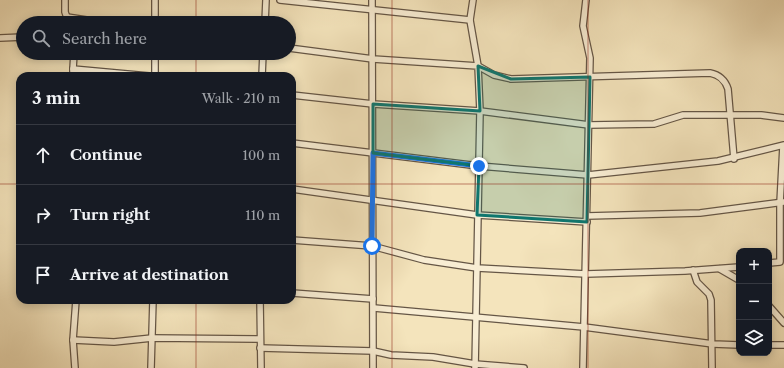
<!DOCTYPE html>
<meta charset="utf-8">
<style>
body{margin:0;font-family:"Libre Caslon Text",serif;background:#242831;color:#f1f3f6}
.controls{position:absolute;right:12px;bottom:12px;display:grid;overflow:hidden;border-radius:8px;box-shadow:0 2px 10px #0003}
.controls button{width:36px;height:36px;display:grid;place-items:center;padding:0;border:0;border-bottom:1px solid #363941;background:#171b24;color:#f1f3f6;font:20px sans-serif}
.stop{position:absolute;width:12px;height:12px;margin:-9px;border:3px solid #1a73e8;border-radius:50%;background:#fff}
.stop.end{background:#1a73e8;border-color:#fff;box-shadow:0 1px 4px #0008}
.list{margin:0;padding:0;list-style:none}
h2{display:flex;justify-content:space-between;align-items:center;height:52px;margin:0;padding:0 16px;font-size:17px}
h2 small{font-size:13px;font-weight:400;color:#9ea1a6}
.list li{display:grid;grid-template-columns:26px 1fr auto;gap:12px;align-items:center;box-sizing:border-box;height:60px;padding:0 16px;border-top:1px solid #363941}
.list b{display:block;font-size:15px;white-space:nowrap}
.list em{font-size:13px;font-style:normal;color:#9ea1a6}
.icon{flex:none;width:22px;height:22px;fill:none;stroke:currentColor;stroke-width:2;stroke-linecap:round;stroke-linejoin:round}
.map{position:relative;flex:none;width:784px;height:368px;overflow:hidden}
.search{position:absolute;background:#171b24;box-shadow:0 2px 10px #0003;left:16px;top:16px;width:280px;height:44px;display:flex;align-items:center;gap:10px;box-sizing:border-box;padding:0 14px;border-radius:22px;color:#9ea1a6;font-size:15px}
.panel{position:absolute;background:#171b24;box-shadow:0 2px 10px #0003;left:16px;top:72px;width:280px;height:232px;border-radius:12px}
.map>svg:first-child{display:block}
</style>
<div class="map">
<svg width="784" height="368" viewBox="0 0 784 368">
<rect width="100%" height="100%" fill="#f4e4bc"/>
<filter id="stains"><feTurbulence type="fractalNoise" baseFrequency=".005" numOctaves="4"/><feColorMatrix values="0 0 0 0 .2 0 0 0 0 .09 0 0 0 0 .02 0 0 0 .5 -.17"/></filter>
<radialGradient id="worn" r=".72"><stop offset=".6" stop-color="#630" stop-opacity="0"/><stop offset="1" stop-color="#630" stop-opacity=".3"/></radialGradient>
<g fill="none" stroke-linecap="round" stroke-linejoin="round">
<defs>
<g id="minor">
<polyline points="65,0 65,12 69,23"/>
<polyline points="155,0 155,23"/>
<polyline points="280,0 470,20"/>
<polyline points="372,0 373,368"/>
<path d="M473,0L470,20L478,66L494,75L511,79L710,73C720,75 725,80 728,89L734,159"/>
<polyline points="67,17 106,23"/>
<polyline points="265,23 266,0"/>
<polyline points="0,38 23,37"/>
<polyline points="289,48 373,59 478,66 480,111 475,368"/>
<polyline points="74,53 73,69 149,76"/>
<polyline points="155,53 155,76"/>
<polyline points="73,69 73,76"/>
<polyline points="262,76 263,53"/>
<polyline points="292,95 373,104 480,111 589,125 654,124 683,115 761,115 784,118"/>
<polyline points="292,143 479,166 588,175 718,161 784,145"/>
<polyline points="292,189 477,215 587,222"/>
<polyline points="587,216 700,213 784,202"/>
<polyline points="292,240 372,246 424,260 477,268 586,274 685,271 739,267"/>
<polyline points="769,263 780,262 780,203 783,146"/>
<polyline points="720,269 739,280"/>
<polyline points="693,270 697,282 709,294 711,300 712,368"/>
<polyline points="292,293 373,299"/>
<polyline points="260,300 261,368"/>
<polyline points="769,306 784,323"/>
<polyline points="374,308 584,327 713,344 739,345"/>
<polyline points="73,340 114,342 152,338 260,339"/>
<polyline points="769,345 784,345"/>
<polyline points="260,348 373,351 391,355 433,357 475,364 524,368"/>
<polyline points="75,368 73,340 76,300"/>
<polyline points="151,368 153,300"/>
<polyline points="583,368 590,58 583,26 586,0"/>
</g>
</defs>
<use href="#minor" stroke="#655646" stroke-width="8"/>
<use href="#minor" stroke="#f8edd3" stroke-width="5.5"/>
</g>
<g fill="none" stroke-linecap="round" stroke-linejoin="round">
<polyline stroke="#1a73e8" stroke-width="5" points="372,246 373,153 479,166"/>
</g>
<path fill="#0f766e" fill-opacity="0.2" stroke="#0f766e" stroke-width="3" stroke-linejoin="round" d="M478,66L511,79L590,77L587,222L477,215L479,166L373,153V104L480,111Z"/>
<path fill="none" stroke="#8f2418" stroke-width="1" stroke-opacity="0.55" d="M196,0V23M392,0V368M588,0V368M196,53V76M0,184H20M292,184H784M196,300V368"/>
<rect width="100%" height="100%" filter="url(#stains)"/>
<rect width="100%" height="100%" fill="url(#worn)"/>
</svg>
<div class="controls">
<button>+</button>
<button>−</button>
<button><svg class="icon" aria-label="layers" viewBox="0 0 24 24"><path d="M12 4l9 5-9 5-9-5zM3 14l9 5 9-5"/></svg></button>
</div>
<div class="stop" style="left:372px;top:246px"></div>
<div class="stop end" style="left:479px;top:166px"></div>
<div class="search"><svg class="icon" aria-label="search" viewBox="0 0 24 24"><circle cx="10" cy="10" r="6"/><path d="M15 15l6 6"/></svg>Search here</div>
<section class="panel">
<h2>3 min<small>Walk · 210 m</small></h2>
<ul class="list">
<li><svg class="icon" aria-label="ahead" viewBox="0 0 24 24"><path d="M12 20V5M6 11l6-6 6 6"/></svg><div><b>Continue</b></div><em>100 m</em></li>
<li><svg class="icon" aria-label="right" viewBox="0 0 24 24"><path d="M7 20v-9h11M14 6l5 5-5 5"/></svg><div><b>Turn right</b></div><em>110 m</em></li>
<li><svg class="icon" aria-label="arrive" viewBox="0 0 24 24"><path d="M6 21V4h12l-3 4 3 4H6"/></svg><div><b>Arrive at destination</b></div></li>
</ul>
</section>
</div>
